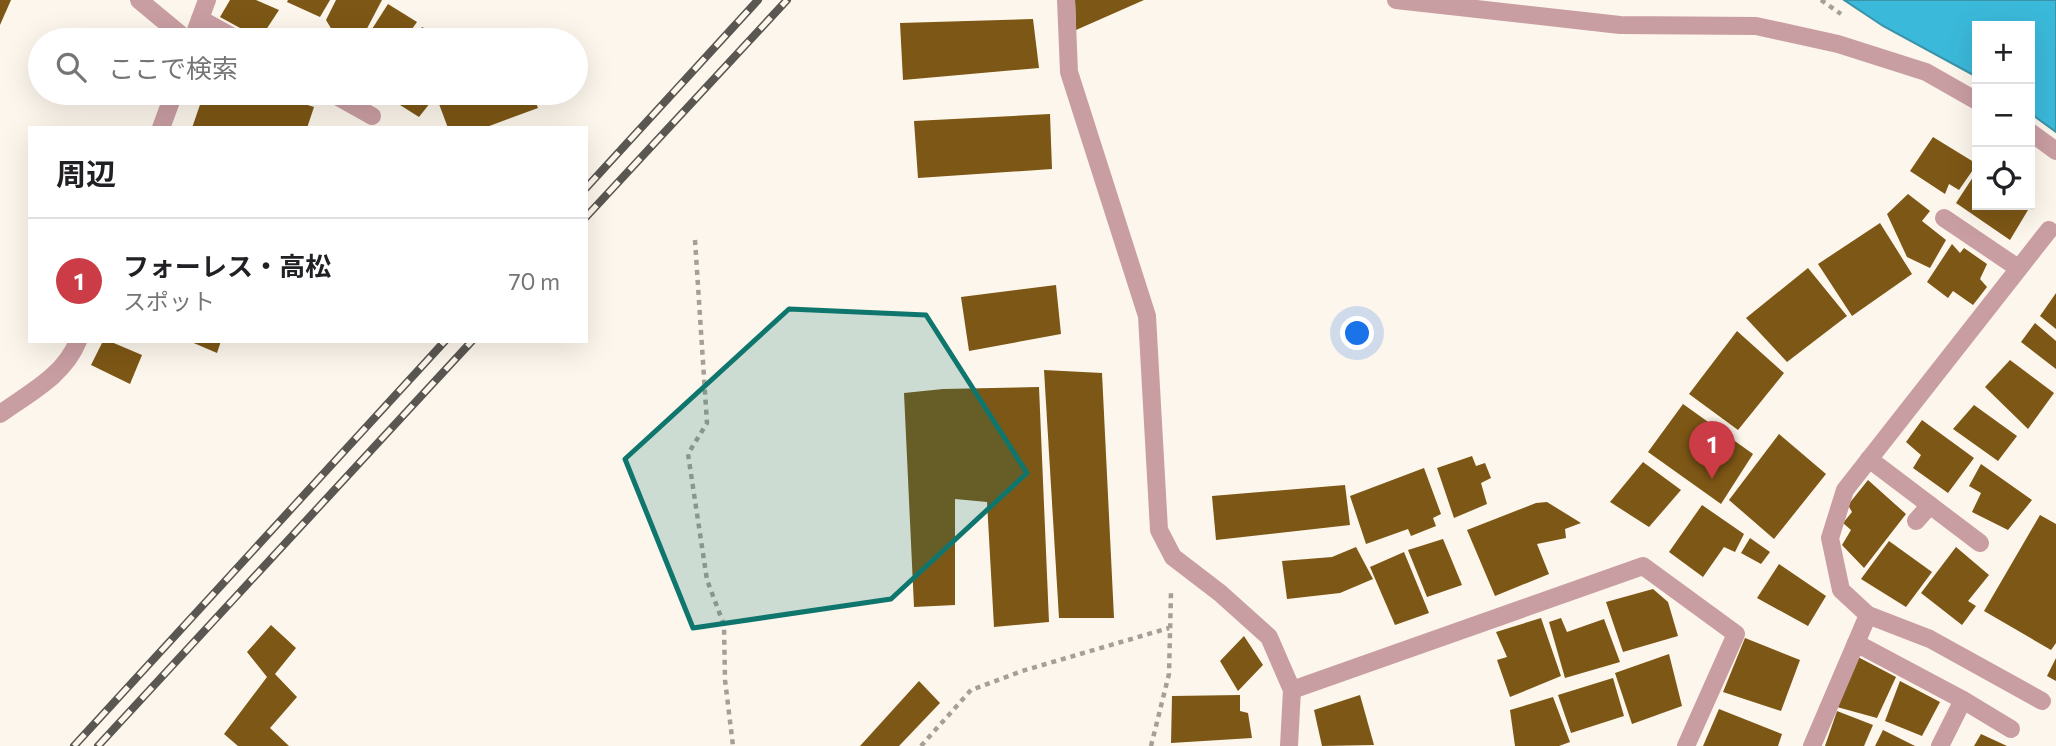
<!DOCTYPE html>
<html lang="ja">
<meta charset="utf-8">
<style>
body{margin:0;font-family:Commissioner,"Noto Sans JP",sans-serif;background:#f6f6f6;color:#202124}
.controls{position:absolute;right:21px;top:21px;display:grid;overflow:hidden;border-radius:0px;box-shadow:0 7px 28px #0002}
.controls button{width:63px;height:63px;display:grid;place-items:center;padding:0;border:0;border-bottom:2px solid #e0e0e0;background:#fff;color:#202124;font:35px sans-serif}
.you{position:absolute;left:1358px;top:334px;width:24px;height:24px;margin:-18px;border:5px solid #fff;border-radius:50%;background:#1a73e8;box-shadow:0 0 0 10px #1a73e833}
.badge{display:grid;place-items:center;width:46px;height:46px;border-radius:50%;background:#cb3c47;color:#fff;font-size:23px;font-weight:700}
.pin{position:absolute;translate:-50% -58px;filter:drop-shadow(0 2px 4px #0008)}
.pin::after{content:'';position:absolute;top:37px;width:24px;height:21px;background:inherit;clip-path:polygon(0 0,100% 0,50% 100%)}
.list{margin:0;padding:0;list-style:none}
h2{display:flex;justify-content:space-between;align-items:center;height:91px;margin:0;padding:0 28px;font-size:30px}
h2 small{font-size:23px;font-weight:400;color:#757577}
.list li{display:grid;grid-template-columns:46px 1fr auto;gap:21px;align-items:center;box-sizing:border-box;height:126px;padding:0 28px;border-top:2px solid #e0e0e0}
.list b{display:block;font-size:26px;white-space:nowrap}
.list p{margin:0;font-size:23px;white-space:nowrap;color:#757577}
.list em{font-size:23px;font-style:normal;color:#757577}
.icon{flex:none;width:38px;height:38px;fill:none;stroke:currentColor;stroke-width:2;stroke-linecap:round;stroke-linejoin:round}
.map{position:relative;flex:none;width:2056px;height:746px;overflow:hidden}
.search{position:absolute;background:#fff;box-shadow:0 7px 28px #0002;left:28px;top:28px;width:560px;height:77px;display:flex;align-items:center;gap:18px;box-sizing:border-box;padding:0 24px;border-radius:38px;color:#757577;font-size:26px}
.panel{position:absolute;background:#fff;box-shadow:0 7px 28px #0002;left:28px;top:126px;width:560px;height:217px;border-radius:0px}
.map>svg:first-child{display:block}
</style>
<div class="map">
<svg width="2056" height="746" viewBox="0 0 2056 746">
<rect width="100%" height="100%" fill="#fdf6ec"/>
<polygon fill="#3bb9da" stroke="#3b93a8" stroke-width="2" points="1844,0 2056,0 2056,132 2030,113 2030,26 1977,26 1977,77 1883,26"/>
<g fill="#7d5715">
<polygon points="0,0 11,0 0,25"/>
<polygon points="230,0 256,0 279,10 260,39 220,17"/>
<polygon points="288,0 330,0 320,17 287,2"/>
<polygon points="336,0 382,0 362,38 354,40 338,40 326,20"/>
<polygon points="1075,0 1144,0 1076,30"/>
<polygon points="388,4 417,22 404,40 365,40"/>
<polygon points="1033,19 1039,68 903,80 900,23"/>
<polygon points="422,27 448,40 412,40"/>
<polygon points="204,93 270,93 314,107 307,128 192,128"/>
<polygon points="381,93 438,93 419,117"/>
<polygon points="467,93 532,93 538,108 484,128 448,128 439,104 468,94"/>
<polygon points="1050,114 1052,169 918,178 914,121"/>
<polygon points="1933,137 1977,164 1959,190 1949,184 1945,194 1910,171"/>
<polygon points="1977,171 1977,205 2031,205 2010,240 1956,203"/>
<polygon points="1908,194 1930,211 1922,221 1946,240 1930,268 1907,257 1887,214"/>
<polygon points="1880,223 1912,274 1852,316 1818,264"/>
<polygon points="1952,244 1960,253 1964,248 1987,264 1980,279 1987,287 1973,305 1953,291 1948,298 1927,282"/>
<polygon points="1808,268 1847,316 1787,362 1746,318"/>
<polygon points="1056,285 1061,334 969,351 961,297"/>
<polygon points="2056,293 2056,329 2040,316"/>
<polygon points="2035,323 2056,341 2056,369 2021,342"/>
<polygon points="1737,331 1784,373 1738,430 1689,394"/>
<polygon points="103,341 109,341 142,355 130,384 91,365"/>
<polygon points="189,341 221,341 217,353"/>
<polygon points="2010,360 2054,393 2028,429 1985,387"/>
<polygon points="1044,370 1102,373 1114,618 1059,618"/>
<polygon points="1039,387 1049,622 994,627 987,502 955,499 955,605 914,607 904,393 943,389"/>
<polygon points="1683,404 1753,454 1721,504 1648,452"/>
<polygon points="1974,405 2017,436 1998,461 1953,429"/>
<polygon points="1922,420 1974,458 1948,493 1913,468 1921,455 1906,442"/>
<polygon points="1779,434 1826,474 1774,539 1729,500"/>
<polygon points="1472,456 1476,466 1485,463 1491,478 1481,483 1487,504 1454,518 1437,468"/>
<polygon points="1643,462 1681,490 1649,527 1610,502"/>
<polygon points="1981,464 2032,500 2008,530 1972,512 1981,493 1969,486"/>
<polygon points="1424,468 1441,514 1433,518 1436,526 1411,536 1408,529 1366,544 1350,496"/>
<polygon points="1868,480 1906,514 1864,568 1842,545 1851,530 1843,523 1852,512 1848,505"/>
<polygon points="1345,485 1350,525 1216,540 1212,496"/>
<polygon points="1547,502 1581,523 1565,529 1566,538 1537,544 1549,574 1495,596 1467,530 1536,503"/>
<polygon points="1702,505 1744,534 1735,552 1724,547 1703,577 1669,552"/>
<polygon points="2040,515 2056,524 2056,643 2051,650 1984,611"/>
<polygon points="1750,538 1770,552 1761,564 1741,553"/>
<polygon points="1443,539 1462,585 1427,597 1408,550"/>
<polygon points="1889,541 1932,572 1906,607 1861,579"/>
<polygon points="1356,547 1373,579 1340,593 1287,599 1282,561 1332,557"/>
<polygon points="1956,547 1989,575 1968,601 1976,606 1962,625 1921,593"/>
<polygon points="1404,552 1429,613 1395,625 1370,567"/>
<polygon points="1779,564 1826,596 1808,626 1757,598"/>
<polygon points="1653,589 1668,602 1678,636 1623,652 1606,602"/>
<polygon points="1541,618 1561,676 1510,697 1497,660 1507,657 1496,632"/>
<polygon points="1561,618 1567,632 1604,619 1620,662 1565,678 1549,622"/>
<polygon points="271,625 296,648 275,674 297,697 270,728 289,746 238,746 224,734 267,677 247,652"/>
<polygon points="1244,636 1263,665 1238,691 1220,661"/>
<polygon points="1745,638 1800,660 1781,711 1723,692"/>
<polygon points="1669,654 1682,706 1632,724 1615,673"/>
<polygon points="1858,657 1896,677 1877,718 1837,707"/>
<polygon points="2056,658 2056,681 2047,676"/>
<polygon points="1613,678 1624,716 1571,733 1558,695"/>
<polygon points="919,681 940,703 899,746 860,746"/>
<polygon points="1900,681 1940,702 1922,736 1885,721"/>
<polygon points="1240,695 1240,711 1248,713 1252,738 1171,743 1172,696"/>
<polygon points="1360,695 1374,745 1322,746 1314,710"/>
<polygon points="1553,697 1570,742 1559,746 1515,746 1510,710"/>
<polygon points="1719,709 1782,734 1778,746 1703,746"/>
<polygon points="1837,711 1873,725 1864,746 1825,746"/>
<polygon points="1883,730 1915,746 1875,746"/>
<polygon points="1981,734 2007,746 1974,746"/>
</g>
<g fill="none" stroke-linecap="round" stroke-linejoin="round">
<g stroke="#a49f98" stroke-width="4.5" stroke-dasharray="5 5" stroke-linecap="butt">
<polyline points="1821,0 1841,14"/>
<polyline points="695,240 707,423 688,454 707,580 724,625 725,680 733,746"/>
<polyline points="921,746 971,690 1022,671 1169,628"/>
<polyline points="1151,746 1169,674 1171,592"/>
</g>
<g stroke="#c99ea3" stroke-width="18">
<polyline points="1944,218 2018,268"/>
<polyline points="1869,459 1980,543"/>
<polyline points="1916,521 1930,505"/>
<polyline points="1940,746 1963,700"/>
</g>
<g stroke="#c99ea3" stroke-width="18">
<polyline points="139,0 187,40"/>
<polyline points="1066,0 1069,72 1147,316 1159,530 1173,557 1220,593 1269,637 1292,690 1289,746"/>
<polyline points="1396,0 1620,25 1756,26 1838,44 1926,72 1977,101"/>
<polyline points="200,19 238,40"/>
<polyline points="196,30 207,0"/>
<polyline points="331,93 372,116"/>
<polyline points="161,128 174,93"/>
<polyline points="2030,132 2056,151"/>
<path d="M0,414C29,393 64,376 78,341"/>
<polyline points="1868,615 1930,639 2042,701"/>
<polyline points="1856,643 1963,700 2011,729"/>
<polyline points="1292,690 1643,566 1736,634 1686,746"/>
<polyline points="1812,746 1868,615 1841,590 1830,538 1845,490 2049,230"/>
</g>
<defs>
<g id="rail">
<polyline points="586,188 758,0"/>
<polyline points="586,217 787,0"/>
<polyline points="74,746 445,341"/>
<polyline points="98,746 472,341"/>
</g>
</defs>
<use href="#rail" stroke="#5a5651" stroke-width="8"/>
<use href="#rail" stroke="#fdf6ec" stroke-width="5" stroke-dasharray="16" stroke-linecap="butt"/>
</g>
<path fill="#0f766e" fill-opacity="0.2" stroke="#0f766e" stroke-width="5" stroke-linejoin="round" d="M789,309L926,315L1027,473L891,599L693,628L625,459Z"/>
</svg>
<div class="controls">
<button>+</button>
<button>−</button>
<button><svg class="icon" aria-label="locate" viewBox="0 0 24 24"><circle cx="12" cy="12" r="6"/><path d="M12 2v4M12 18v4M2 12h4M18 12h4"/></svg></button>
</div>
<div class="you"></div>
<div class="pin badge" style="left:1712px;top:479px">1</div>
<div class="search"><svg class="icon" aria-label="search" viewBox="0 0 24 24"><circle cx="10" cy="10" r="6"/><path d="M15 15l6 6"/></svg>ここで検索</div>
<section class="panel">
<h2>周辺<small></small></h2>
<ul class="list">
<li><span class="badge">1</span><div><b>フォーレス・高松</b><p>スポット</p></div><em>70 m</em></li>
</ul>
</section>
</div>
